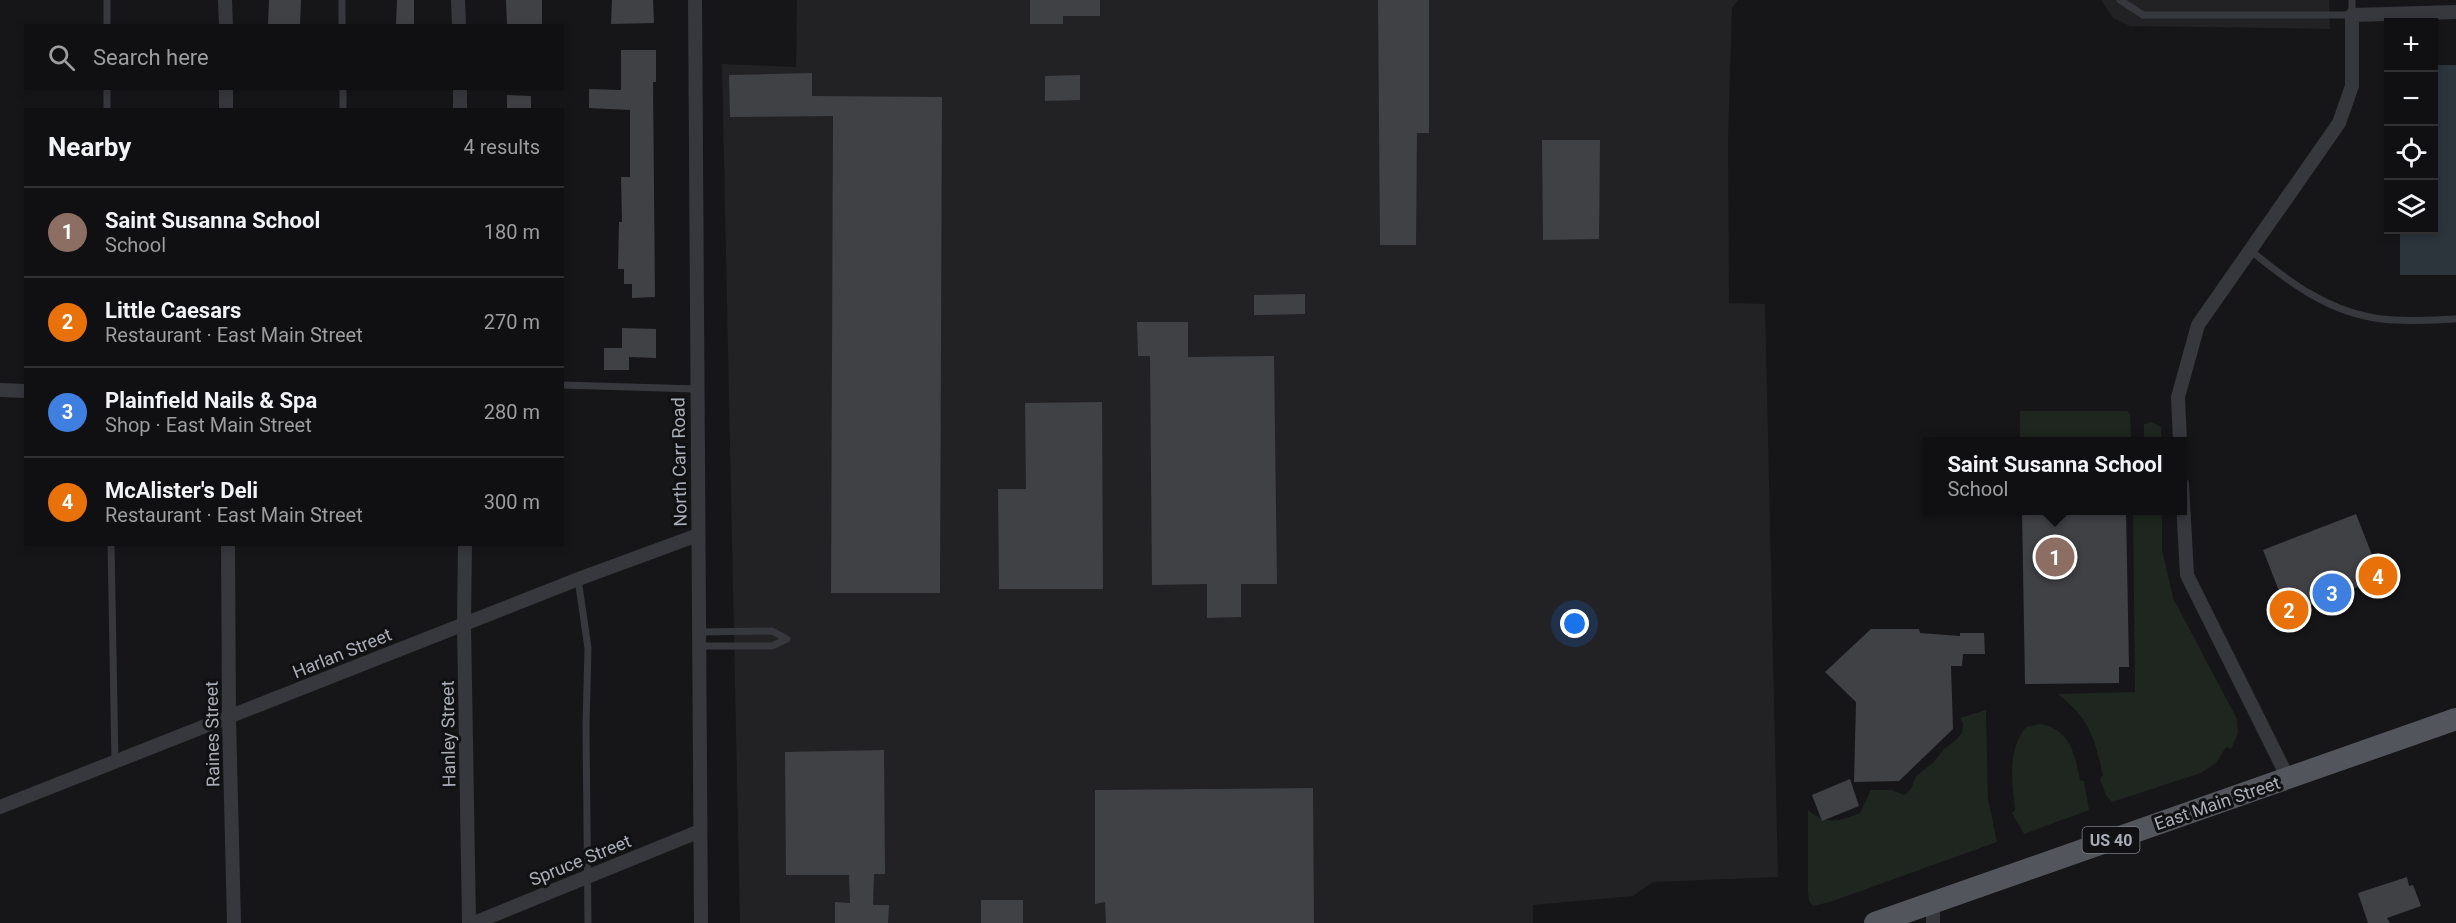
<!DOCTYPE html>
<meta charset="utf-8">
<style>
body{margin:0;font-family:Roboto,sans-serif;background:#19191b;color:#f1f3f6}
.controls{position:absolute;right:18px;top:18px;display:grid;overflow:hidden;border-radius:0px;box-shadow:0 3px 9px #0003}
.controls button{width:54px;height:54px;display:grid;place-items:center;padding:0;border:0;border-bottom:2px solid #303032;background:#101012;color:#f1f3f6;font:30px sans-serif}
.you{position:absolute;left:1575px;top:624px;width:21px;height:21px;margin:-15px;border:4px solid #fff;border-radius:50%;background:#1a73e8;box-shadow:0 0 0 9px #1a73e833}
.badge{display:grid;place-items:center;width:39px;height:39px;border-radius:50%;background:#f2b134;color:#fff;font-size:20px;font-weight:700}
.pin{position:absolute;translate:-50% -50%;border:3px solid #fff;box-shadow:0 2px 6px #0006}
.popup{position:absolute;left:1923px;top:437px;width:264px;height:78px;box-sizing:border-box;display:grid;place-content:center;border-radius:0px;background:#101012;filter:drop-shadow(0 2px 4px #0005);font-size:20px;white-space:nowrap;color:#9c9d9f}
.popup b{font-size:22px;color:#f1f3f6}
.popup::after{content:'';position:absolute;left:50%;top:100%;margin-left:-12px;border:12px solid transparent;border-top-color:#101012}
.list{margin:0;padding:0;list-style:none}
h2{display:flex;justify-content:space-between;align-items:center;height:78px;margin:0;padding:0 24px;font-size:26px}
h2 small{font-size:20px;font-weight:400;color:#9c9d9f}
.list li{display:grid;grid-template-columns:39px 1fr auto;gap:18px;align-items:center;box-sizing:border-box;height:90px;padding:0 24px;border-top:2px solid #303032}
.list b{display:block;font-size:22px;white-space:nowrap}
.list p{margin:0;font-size:20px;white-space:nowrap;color:#9c9d9f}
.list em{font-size:20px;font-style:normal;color:#9c9d9f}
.icon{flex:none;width:33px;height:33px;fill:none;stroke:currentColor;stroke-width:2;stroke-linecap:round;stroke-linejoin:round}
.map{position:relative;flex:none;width:2456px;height:923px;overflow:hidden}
.search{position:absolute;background:#101012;box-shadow:0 3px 9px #0003;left:24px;top:24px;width:540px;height:66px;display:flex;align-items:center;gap:15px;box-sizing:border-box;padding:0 21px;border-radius:0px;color:#9c9d9f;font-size:22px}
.panel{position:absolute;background:#101012;box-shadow:0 3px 9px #0003;left:24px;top:108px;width:540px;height:438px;border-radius:0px}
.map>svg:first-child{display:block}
</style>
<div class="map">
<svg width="2456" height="923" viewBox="0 0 2456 923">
<rect width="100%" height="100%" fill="#161618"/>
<g fill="#222225">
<polygon points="797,0 1738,0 1732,8 1728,139 1729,303 1765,304 1778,877 1653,882 1633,896 1533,905 1533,923 740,923 722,64 796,67"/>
<polygon points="2101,0 2329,0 2330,29 2130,26 2113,18"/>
</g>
<g fill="#1e261f">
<polygon points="2020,411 2127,411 2130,414 2131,437 2144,437 2144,424 2151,422 2161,427 2161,441 2020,441"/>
<path d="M2133,511H2162V550L2173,598L2237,719L2238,733L2231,749L2226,747L2216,763L2201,773L2112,802L2106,795L2100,779L2103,775C2094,737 2090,719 2058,694L2135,692Z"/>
<path d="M1986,710L1988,799L1997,842L1830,902L1813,906L1809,901L1808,892V810C1828,826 1839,821 1860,813L1871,790H1891L1905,795L1911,789L1916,776L1934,762L1943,750L1956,740L1962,733L1963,723L1960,718Z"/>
<path d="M2040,724C2070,729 2075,754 2080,780L2084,781L2089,810L2024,834L2012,813L2015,810C2012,781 2007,751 2026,727Z"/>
</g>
<polygon fill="#2c353c" points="2434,65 2456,65 2456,275 2400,275 2400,230 2434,230"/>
<g fill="#404145">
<polygon points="269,0 301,0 300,26 268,26"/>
<polygon points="397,0 414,0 414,26 396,26"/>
<polygon points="506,0 542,0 542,25 507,26"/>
<polygon points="612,0 653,0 654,23 611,24"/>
<polygon points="1030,0 1100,0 1100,16 1063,16 1063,24 1030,24"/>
<polygon points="1378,0 1429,0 1429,133 1417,133 1416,245 1380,245"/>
<polygon points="621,50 656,50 656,82 653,82 655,297 632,298 632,284 624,284 624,269 618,269 619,222 622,222 621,177 630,177 630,110 589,108 589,89 621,90"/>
<polygon points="812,73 812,96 942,97 940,593 831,593 833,116 730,117 729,75"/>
<polygon points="1080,75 1080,100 1045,101 1045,76"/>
<polygon points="507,95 531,96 531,110 507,110"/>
<polygon points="1542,140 1600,140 1599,239 1543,240"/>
<polygon points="1305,294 1305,314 1254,315 1254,295"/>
<polygon points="1137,322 1188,322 1188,357 1274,356 1277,584 1241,584 1241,617 1207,618 1207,584 1152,585 1150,356 1138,356"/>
<polygon points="622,328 656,329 656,358 629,357 629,370 604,370 604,348 622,348"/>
<polygon points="1102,402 1103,589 999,589 998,489 1026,489 1025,403"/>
<polygon points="2022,510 2126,510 2129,667 2119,667 2119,683 2025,684"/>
<polygon points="2356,514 2381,578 2288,614 2263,550"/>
<polygon points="1871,629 1919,629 1920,633 1960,636 1960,633 1984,633 1985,654 1963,654 1962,666 1951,666 1953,729 1899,781 1854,782 1856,702 1825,672"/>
<polygon points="884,750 885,874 874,874 873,905 889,905 888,923 835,923 835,902 850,903 849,875 786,875 785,752"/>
<polygon points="1850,779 1859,806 1822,821 1812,795"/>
<polygon points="1313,788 1314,923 1106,923 1105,902 1095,904 1095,790"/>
<polygon points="2407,877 2409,886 2413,885 2421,906 2387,918 2390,923 2368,923 2358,893"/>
<rect x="981" y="900" width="42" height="23"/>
</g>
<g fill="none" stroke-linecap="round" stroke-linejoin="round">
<g stroke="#37383d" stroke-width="7">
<polyline points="342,0 342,26"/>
<polyline points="2120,0 2143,15 2352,15 2352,0"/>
<polyline points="107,26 107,0"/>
<polyline points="107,88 107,110"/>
<polyline points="343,88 343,110"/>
<path d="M2250,250C2290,283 2330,313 2382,319C2406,322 2432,320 2456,319"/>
<polyline points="562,385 696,389"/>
<polyline points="111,544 115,763"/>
<polyline points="578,579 588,648 586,726 588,923"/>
<polyline points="701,632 772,631 787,639 772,646 701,646"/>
</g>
<g stroke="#37383d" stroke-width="14">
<polyline points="225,0 226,26"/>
<polyline points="458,0 459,26"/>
<polyline points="695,0 701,923"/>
<polyline points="226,88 226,110"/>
<polyline points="460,88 460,110"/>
<polyline points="0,390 26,391"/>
<polyline points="2180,442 2178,397 2198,325 2339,123 2352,86 2352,15 2456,12"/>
<polyline points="2182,484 2187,575 2288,778"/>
<polyline points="228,544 229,718 234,923"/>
<polyline points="465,544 464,624 469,923"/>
<polyline points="0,807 581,578 698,535"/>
<polyline points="1933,903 1933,923"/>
<polyline points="474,923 700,831"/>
</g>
<polyline stroke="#53555c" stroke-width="22" points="1875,923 2456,719"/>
</g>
<g text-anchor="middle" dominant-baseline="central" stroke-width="6" stroke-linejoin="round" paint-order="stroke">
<rect fill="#111113" stroke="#7b7e86" stroke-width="1.5" x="2082.5" y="827" width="57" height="26" rx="4.5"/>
<g font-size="16" font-weight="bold" fill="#a8adb8">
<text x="2111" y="840">US 40</text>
</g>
<g font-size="18" fill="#a8adb8" stroke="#111113">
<text transform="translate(679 462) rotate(-91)">North Carr Road</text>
<text transform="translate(342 653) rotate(-22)">Harlan Street</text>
<text transform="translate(212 734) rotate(-91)">Raines Street</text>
<text transform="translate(448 734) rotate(-91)">Hanley Street</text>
<text transform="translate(2217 803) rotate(-19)">East Main Street</text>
<text transform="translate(580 860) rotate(-22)">Spruce Street</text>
</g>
</g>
</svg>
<div class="controls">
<button>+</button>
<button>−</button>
<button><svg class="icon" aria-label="locate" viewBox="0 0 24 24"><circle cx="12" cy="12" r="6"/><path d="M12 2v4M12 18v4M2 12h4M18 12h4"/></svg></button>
<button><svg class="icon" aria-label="layers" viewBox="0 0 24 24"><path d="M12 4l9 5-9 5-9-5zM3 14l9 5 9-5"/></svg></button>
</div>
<div class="you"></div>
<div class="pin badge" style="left:2055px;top:557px;background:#8d6e63">1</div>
<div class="popup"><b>Saint Susanna School</b>School</div>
<div class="pin badge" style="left:2289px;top:610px;background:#e8710a">2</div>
<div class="pin badge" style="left:2332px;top:593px;background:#3f7fe0">3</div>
<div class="pin badge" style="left:2378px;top:576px;background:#e8710a">4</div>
<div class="search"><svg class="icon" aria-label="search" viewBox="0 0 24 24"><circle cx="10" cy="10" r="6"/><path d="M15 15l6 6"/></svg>Search here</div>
<section class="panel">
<h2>Nearby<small>4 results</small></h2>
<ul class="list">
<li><span class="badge" style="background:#8d6e63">1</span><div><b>Saint Susanna School</b><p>School</p></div><em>180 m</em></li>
<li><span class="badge" style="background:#e8710a">2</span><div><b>Little Caesars</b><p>Restaurant · East Main Street</p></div><em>270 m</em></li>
<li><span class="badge" style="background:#3f7fe0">3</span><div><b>Plainfield Nails &amp; Spa</b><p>Shop · East Main Street</p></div><em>280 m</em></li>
<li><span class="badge" style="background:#e8710a">4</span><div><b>McAlister's Deli</b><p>Restaurant · East Main Street</p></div><em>300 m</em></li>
</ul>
</section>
</div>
